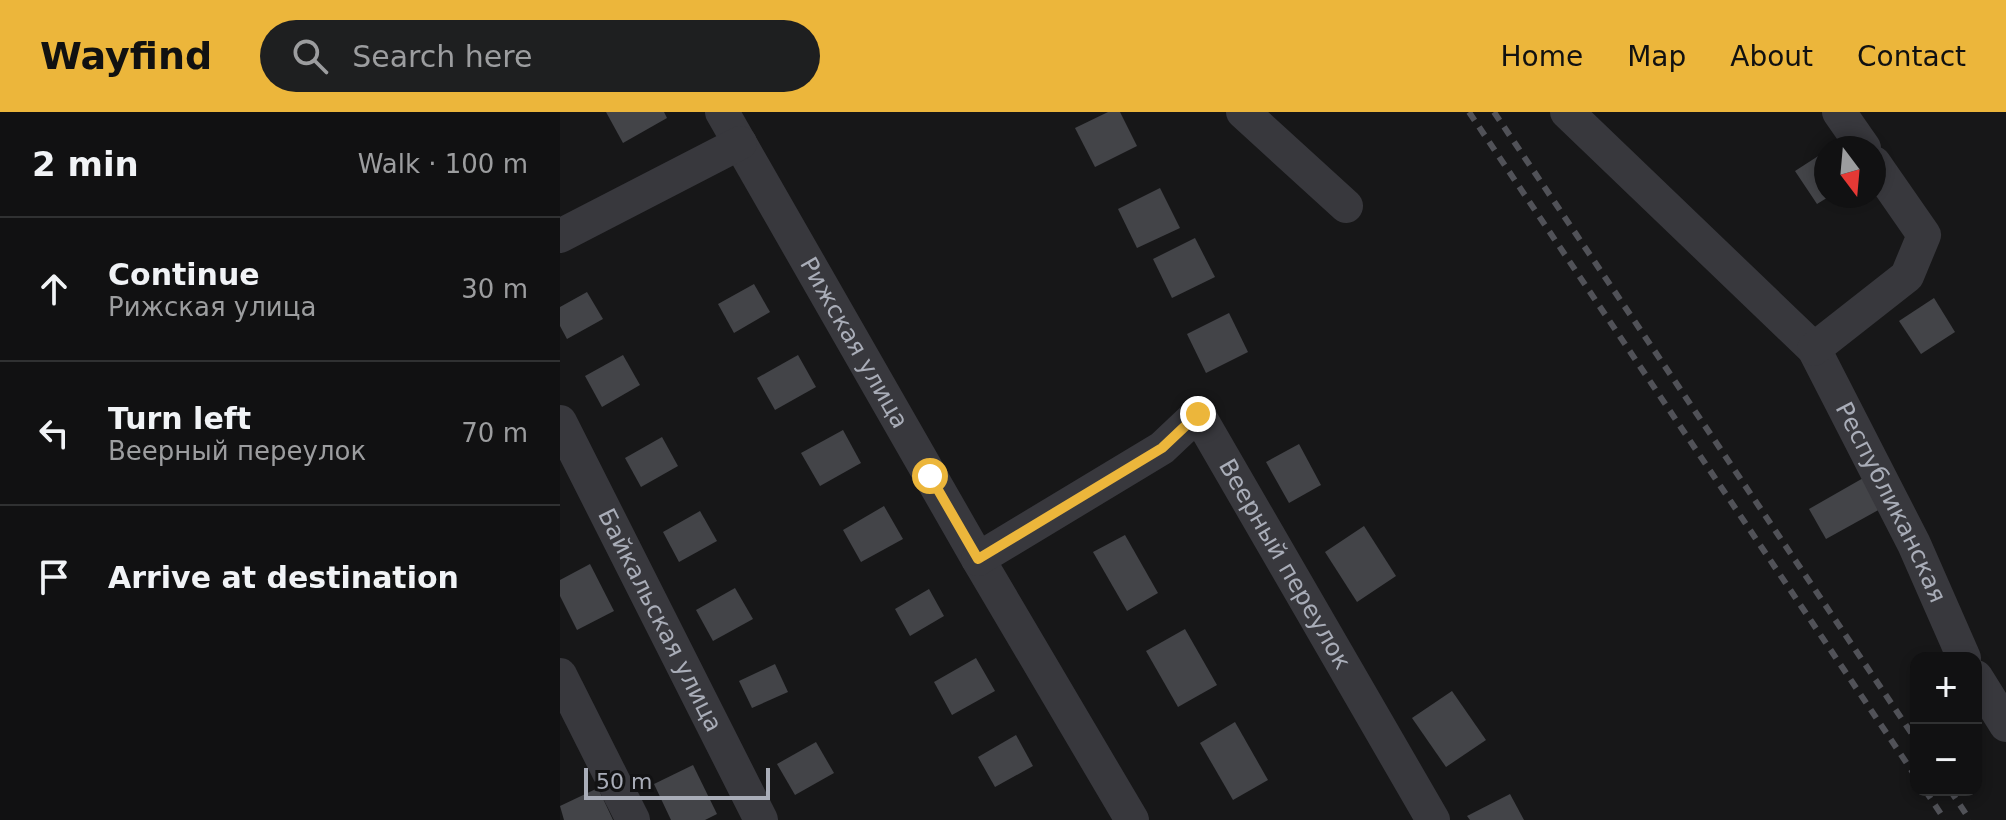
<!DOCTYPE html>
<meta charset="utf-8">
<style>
body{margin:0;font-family:"DejaVu Sans",sans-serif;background:#1e1f20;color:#f1f3f6}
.controls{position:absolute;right:24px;bottom:24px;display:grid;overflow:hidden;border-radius:16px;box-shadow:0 4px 12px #0003}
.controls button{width:72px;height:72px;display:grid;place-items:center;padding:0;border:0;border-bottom:2px solid #303132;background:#111112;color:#f1f3f6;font:40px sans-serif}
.compass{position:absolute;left:1254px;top:24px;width:72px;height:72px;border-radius:50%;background:#111112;box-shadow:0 4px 12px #0003;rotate:164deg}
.scale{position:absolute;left:24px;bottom:20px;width:186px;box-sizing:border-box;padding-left:8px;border:4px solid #a9adb8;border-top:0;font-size:22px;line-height:28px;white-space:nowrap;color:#a9adb8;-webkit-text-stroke:6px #121213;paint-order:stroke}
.stop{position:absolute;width:24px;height:24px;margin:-18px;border:6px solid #ecb63b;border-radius:50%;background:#fff}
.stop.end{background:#ecb63b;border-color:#fff;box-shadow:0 2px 8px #0008}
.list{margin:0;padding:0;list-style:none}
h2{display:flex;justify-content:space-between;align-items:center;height:104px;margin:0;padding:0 32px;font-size:34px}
h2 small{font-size:26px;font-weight:400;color:#9c9d9f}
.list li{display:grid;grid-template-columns:52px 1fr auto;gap:24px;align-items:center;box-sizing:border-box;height:144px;padding:0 32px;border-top:2px solid #303132}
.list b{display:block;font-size:30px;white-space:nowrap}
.list p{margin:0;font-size:26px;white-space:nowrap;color:#9c9d9f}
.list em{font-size:26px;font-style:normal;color:#9c9d9f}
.icon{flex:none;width:44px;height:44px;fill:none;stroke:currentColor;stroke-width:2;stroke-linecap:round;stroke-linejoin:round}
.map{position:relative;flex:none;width:1446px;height:708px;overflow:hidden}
header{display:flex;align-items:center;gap:48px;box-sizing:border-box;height:112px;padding:0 40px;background:#ecb63b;color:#111}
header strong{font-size:38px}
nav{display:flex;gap:44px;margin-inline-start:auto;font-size:28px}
.search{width:560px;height:72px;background:#1e1f20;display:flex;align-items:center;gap:20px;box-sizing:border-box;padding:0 28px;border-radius:44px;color:#9c9d9f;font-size:30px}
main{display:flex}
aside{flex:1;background:#111112}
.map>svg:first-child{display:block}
</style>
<header>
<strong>Wayfind</strong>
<div class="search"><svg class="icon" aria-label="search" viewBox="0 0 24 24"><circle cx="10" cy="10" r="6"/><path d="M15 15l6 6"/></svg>Search here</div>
<nav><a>Home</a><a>Map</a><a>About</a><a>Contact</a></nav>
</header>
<main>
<aside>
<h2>2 min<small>Walk · 100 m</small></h2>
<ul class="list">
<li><svg class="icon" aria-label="ahead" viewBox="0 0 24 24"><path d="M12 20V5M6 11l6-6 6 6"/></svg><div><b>Continue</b><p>Рижская улица</p></div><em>30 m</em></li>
<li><svg class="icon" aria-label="left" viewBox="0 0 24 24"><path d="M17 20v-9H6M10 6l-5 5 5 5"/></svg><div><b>Turn left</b><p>Веерный переулок</p></div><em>70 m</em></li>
<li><svg class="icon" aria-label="arrive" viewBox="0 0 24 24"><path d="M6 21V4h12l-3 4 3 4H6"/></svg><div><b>Arrive at destination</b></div></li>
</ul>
</aside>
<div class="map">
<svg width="1446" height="708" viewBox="0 0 1446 708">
<rect width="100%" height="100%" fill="#171718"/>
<g fill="#434448">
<polygon points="46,0 104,0 107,6 63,31"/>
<polygon points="548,0 560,0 577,34 535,55 515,16"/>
<polygon points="1266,39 1266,84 1270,84 1257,92 1235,59"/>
<polygon points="600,76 620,116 577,136 558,97"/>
<polygon points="635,126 655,165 612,186 593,147"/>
<polygon points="194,172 210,200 174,221 158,192"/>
<polygon points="27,180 43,207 7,227 0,214 0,195"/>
<polygon points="1374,186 1395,220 1361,242 1339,209"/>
<polygon points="669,201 688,240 646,261 627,222"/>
<polygon points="63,243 80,273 42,295 25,264"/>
<polygon points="238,243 256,275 215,298 197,266"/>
<polygon points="283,318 301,351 260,374 241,341"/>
<polygon points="102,325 118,354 81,375 65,346"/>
<polygon points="739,332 761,373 729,391 706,350"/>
<polygon points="1305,365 1322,396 1266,427 1249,397"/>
<polygon points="324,394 343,427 301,450 283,418"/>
<polygon points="140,399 157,429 119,450 103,420"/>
<polygon points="804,414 836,464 797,490 765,440"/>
<polygon points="565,423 598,481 567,499 533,440"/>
<polygon points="30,452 54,499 17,518 0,484 0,468"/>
<polygon points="175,476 193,507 153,529 136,498"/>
<polygon points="369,477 384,504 350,524 335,497"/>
<polygon points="625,517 657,573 618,595 586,539"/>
<polygon points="416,546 435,579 392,603 374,570"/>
<polygon points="215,552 228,580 192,596 179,569"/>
<polygon points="892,579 926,628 886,655 852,606"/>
<polygon points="675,610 708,668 673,688 640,631"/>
<polygon points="456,623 473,654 435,675 418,645"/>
<polygon points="256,630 274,661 235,683 217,652"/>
<polygon points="133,653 157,702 145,708 111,708 94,672"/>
<polygon points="38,676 53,708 4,708 0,694"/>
<polygon points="950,682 964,708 910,708 907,704"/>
</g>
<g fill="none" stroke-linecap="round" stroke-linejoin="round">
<g stroke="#38383d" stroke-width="34">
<path id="s1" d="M162,0L418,447L572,708"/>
<polyline points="683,0 786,94"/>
<path id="s2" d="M1007,0L1254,237L1354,432L1404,546"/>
<polyline points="1279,0 1304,36"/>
<polyline points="0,124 180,31"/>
<polyline points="1254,237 1347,164 1364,123 1314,51"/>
<path id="s3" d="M0,310L201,708"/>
<path id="s4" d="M418,447L602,336L638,302L873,708"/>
<polyline points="0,563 73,708"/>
<polyline points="1416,565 1446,613"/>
</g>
<g stroke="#515258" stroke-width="6" stroke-dasharray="10 8" stroke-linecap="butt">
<polyline points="909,0 1356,665"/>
<polyline points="934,0 1356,628"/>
<polyline points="1365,678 1385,708"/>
<polyline points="1390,678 1410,708"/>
</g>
</g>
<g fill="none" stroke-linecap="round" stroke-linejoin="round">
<polyline stroke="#ecb63b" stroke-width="10" points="370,364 418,447 602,336 638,302"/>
</g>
<g text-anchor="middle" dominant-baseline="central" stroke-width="7" stroke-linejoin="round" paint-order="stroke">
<g font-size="24" fill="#a9adb8" stroke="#121213">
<text stroke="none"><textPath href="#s1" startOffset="266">Рижская улица</textPath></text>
<text stroke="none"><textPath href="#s2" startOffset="514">Республиканская</textPath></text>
<text stroke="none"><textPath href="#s4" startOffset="438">Веерный переулок</textPath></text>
<text stroke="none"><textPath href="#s3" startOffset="222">Байкальская улица</textPath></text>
</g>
</g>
</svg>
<div class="controls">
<button>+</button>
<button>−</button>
</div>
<svg class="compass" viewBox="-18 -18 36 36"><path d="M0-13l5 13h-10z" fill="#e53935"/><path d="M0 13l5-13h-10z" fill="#9c9d9f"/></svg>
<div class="scale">50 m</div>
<div class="stop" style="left:370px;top:364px"></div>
<div class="stop end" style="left:638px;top:302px"></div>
</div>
</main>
